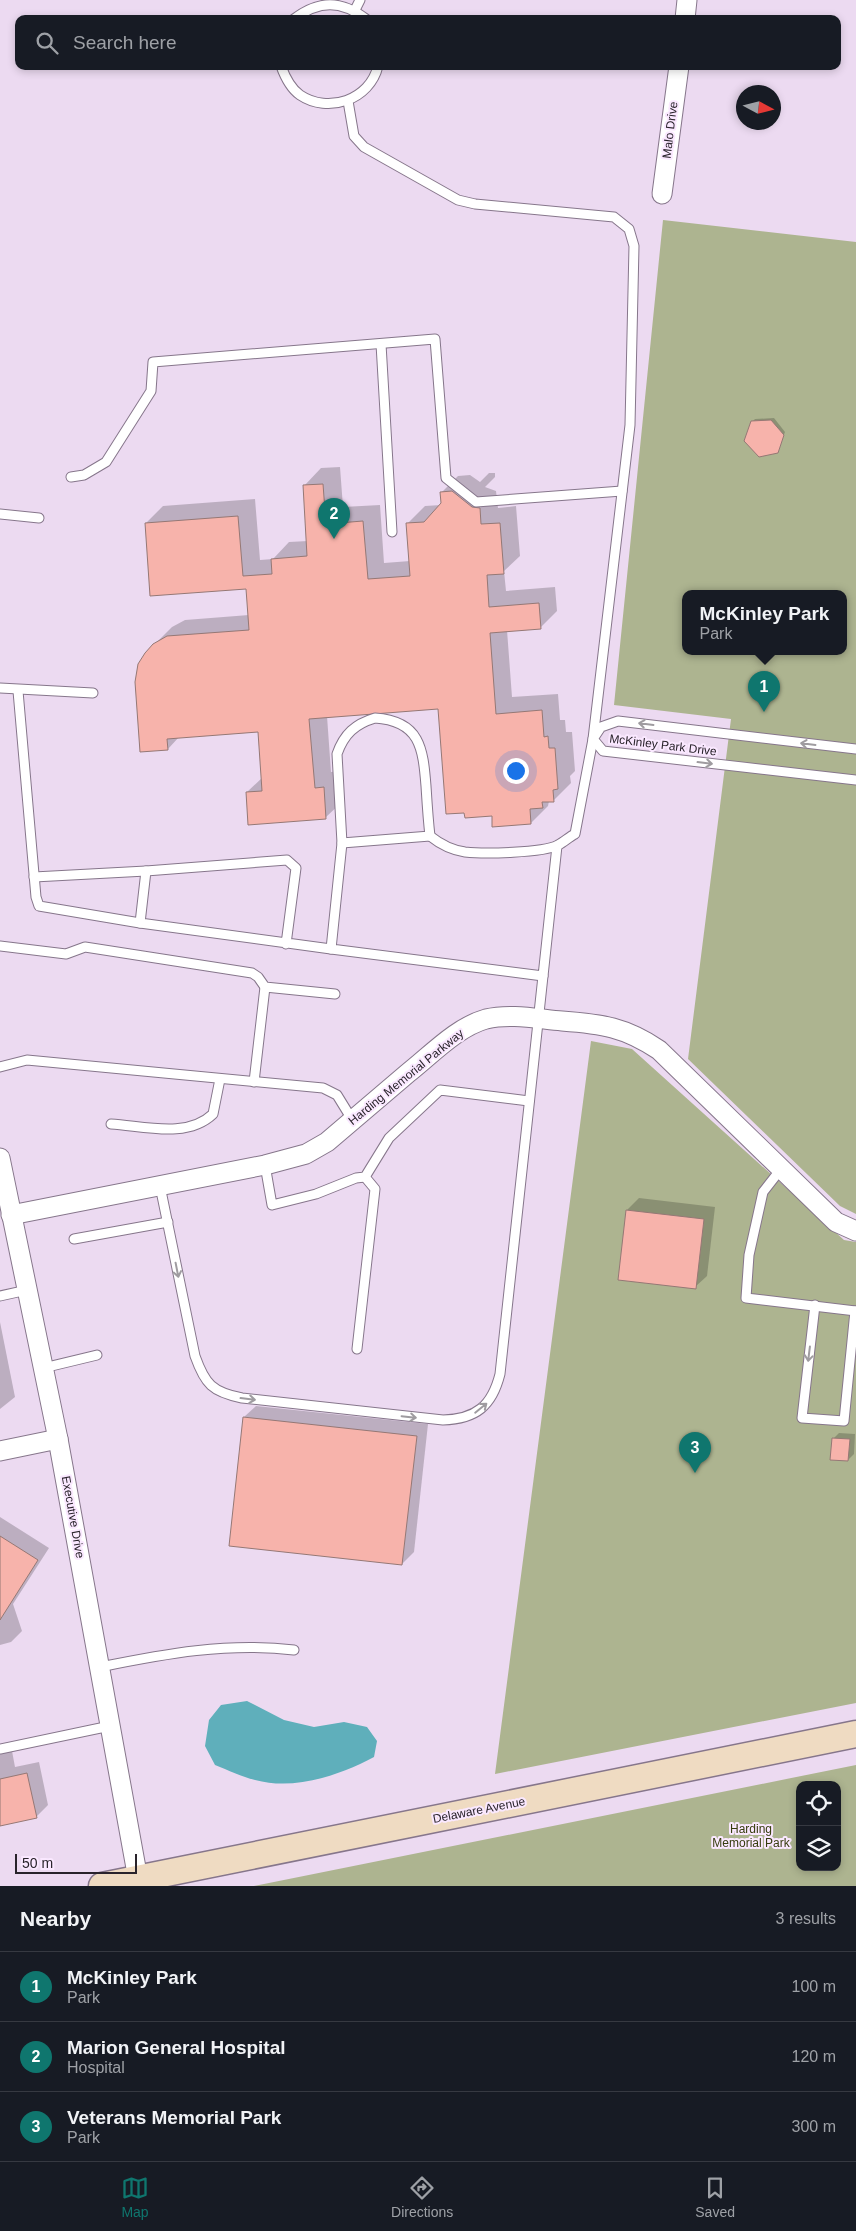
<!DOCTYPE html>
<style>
body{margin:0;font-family:Arial,sans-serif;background:#242831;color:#f1f3f6}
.controls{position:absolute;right:15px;bottom:15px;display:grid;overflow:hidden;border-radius:10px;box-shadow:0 2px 8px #0003}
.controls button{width:45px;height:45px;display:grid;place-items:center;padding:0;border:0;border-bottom:1px solid #363941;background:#171b24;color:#f1f3f6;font:25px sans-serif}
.compass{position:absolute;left:736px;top:85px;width:45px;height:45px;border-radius:50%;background:#171b24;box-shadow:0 2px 8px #0003;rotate:97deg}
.scale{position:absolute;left:15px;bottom:12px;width:122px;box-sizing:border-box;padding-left:5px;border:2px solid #29232b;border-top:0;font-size:14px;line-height:18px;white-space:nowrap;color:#29232b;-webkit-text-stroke:4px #fae8ff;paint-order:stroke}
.you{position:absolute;left:515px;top:770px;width:18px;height:18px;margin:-12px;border:4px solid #fff;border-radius:50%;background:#1a73e8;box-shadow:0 0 0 8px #1a73e833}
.badge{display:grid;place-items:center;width:32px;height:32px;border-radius:50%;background:#0f766e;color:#fff;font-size:16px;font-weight:700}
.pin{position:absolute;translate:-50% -41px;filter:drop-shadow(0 1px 2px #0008)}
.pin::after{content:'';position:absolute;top:26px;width:18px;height:15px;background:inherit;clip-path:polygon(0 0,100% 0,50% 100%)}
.popup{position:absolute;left:682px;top:590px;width:165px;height:65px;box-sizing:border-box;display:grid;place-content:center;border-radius:10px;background:#171b24;filter:drop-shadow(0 1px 4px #0005);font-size:16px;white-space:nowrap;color:#9ea1a6}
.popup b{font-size:19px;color:#f1f3f6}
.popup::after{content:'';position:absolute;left:50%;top:100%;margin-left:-10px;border:10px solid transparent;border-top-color:#171b24}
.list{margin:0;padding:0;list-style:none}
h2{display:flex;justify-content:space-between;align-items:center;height:65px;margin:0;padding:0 20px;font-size:21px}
h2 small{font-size:16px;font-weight:400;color:#9ea1a6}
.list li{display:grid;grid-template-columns:32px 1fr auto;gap:15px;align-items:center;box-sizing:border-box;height:70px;padding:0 20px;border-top:1px solid #363941}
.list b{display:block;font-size:19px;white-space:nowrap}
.list p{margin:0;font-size:16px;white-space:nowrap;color:#9ea1a6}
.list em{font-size:16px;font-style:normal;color:#9ea1a6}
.icon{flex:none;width:28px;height:28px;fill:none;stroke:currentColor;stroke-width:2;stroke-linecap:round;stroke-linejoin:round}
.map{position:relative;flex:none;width:856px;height:1886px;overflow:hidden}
.search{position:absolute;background:#171b24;box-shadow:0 2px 8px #0003;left:15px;right:15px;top:15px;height:55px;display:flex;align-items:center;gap:12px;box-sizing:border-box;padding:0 18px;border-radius:10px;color:#9ea1a6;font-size:19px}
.sheet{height:275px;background:#171b24}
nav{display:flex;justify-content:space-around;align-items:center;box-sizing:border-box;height:70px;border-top:1px solid #363941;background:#171b24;font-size:14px;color:#9ea1a6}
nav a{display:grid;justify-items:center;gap:2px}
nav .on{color:#0f766e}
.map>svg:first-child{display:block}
</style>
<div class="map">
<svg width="856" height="1886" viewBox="0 0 856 1886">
<rect width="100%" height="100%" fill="#ecdaf1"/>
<g fill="#adb490" fill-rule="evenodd">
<path d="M663,220L856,242V1214L840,1206L688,1059L731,719L614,705ZM685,593H843V651H685Z"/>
<polygon points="591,1041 632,1049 844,1240 856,1242 856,1703 495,1774"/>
<path d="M856,1765V1886H254ZM800,1785H837V1867H800Z"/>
</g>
<path fill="#5fafbb" d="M247,1701L284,1720L314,1727L344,1722L367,1727L377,1741L374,1757C340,1775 295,1791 255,1780C242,1777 228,1770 215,1765L205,1746L209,1720L221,1705Z"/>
<g fill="#0003">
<polygon points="774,418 785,432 777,452 752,422 755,419"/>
<polygon points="340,467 343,507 380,505 384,563 410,561 407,524 425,506 441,505 441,493 458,476 470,475 480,482 489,473 495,473 495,477 485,487 496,491 498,508 516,506 520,556 504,571 506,591 555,587 557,611 540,628 507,630 512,697 558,694 560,720 565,720 566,732 572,732 575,771 570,776 571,783 554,800 549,801 548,806 531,823 493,814 439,707 327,716 331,772 340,771 343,801 325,818 247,792 263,777 259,731 179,737 168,749 146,653 172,627 185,620 249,615 247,587 146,523 163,506 255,499 260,560 273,559 289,542 308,541 304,486 321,468"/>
<polygon points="639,1198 715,1207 707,1276 695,1287 619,1279 627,1210"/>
<polygon points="0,1322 15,1397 0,1409"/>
<polygon points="256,1406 428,1424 414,1552 402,1564 244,1417"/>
<polygon points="839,1433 855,1434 854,1454 848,1460 833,1439"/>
<polygon points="0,1517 49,1548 13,1604 22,1631 11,1642 0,1645"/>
<polygon points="12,1751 15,1767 39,1762 48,1805 36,1817 0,1824 0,1754"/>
</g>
<g fill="#f7b3ab" stroke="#957875">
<polygon points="771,420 784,435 778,453 759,457 744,441 751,421"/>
<polygon points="323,484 326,524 363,521 368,579 410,576 406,523 424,522 441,503 440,492 452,491 472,507 480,508 481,524 500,523 504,574 487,575 489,607 539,603 541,629 490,633 496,714 542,710 544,737 548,736 549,748 555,748 558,789 553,790 554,802 542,802 543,808 530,809 531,824 492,827 492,816 465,818 464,813 446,814 438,709 309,719 315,788 324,787 326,819 248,825 246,792 262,791 258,732 167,739 168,750 140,752 135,682 138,664 145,653 153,644 167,636 249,630 246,589 150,596 145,523 238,516 243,576 272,574 271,559 307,556 303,485"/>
<polygon points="626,1210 704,1219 696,1289 618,1280"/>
<polygon points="243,1417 417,1436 402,1565 229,1546"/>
<polygon points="832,1438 850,1439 848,1461 830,1460"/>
<polygon points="0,1536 38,1560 0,1620"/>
<polygon points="27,1773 37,1818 0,1826 0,1779"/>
</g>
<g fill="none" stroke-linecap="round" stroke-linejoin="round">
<defs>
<g id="lane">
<polyline points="355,10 360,0"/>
<path d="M294,19C319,0 341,0 366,19"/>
<path d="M281,66C285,77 290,88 300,95C328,114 370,100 378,66"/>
<path d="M348,101L354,136L364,147L458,200L475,204L614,217L629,229L634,246L630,425L593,739L575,834C569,837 564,842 558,845C543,853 484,854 465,852C451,850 440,844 430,836"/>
<polyline points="381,344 392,532"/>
<polyline points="71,477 84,475 106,462 151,391 153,362 435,339 446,478 476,502 622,491"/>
<polyline points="0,514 39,518"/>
<polyline points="0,688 93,693"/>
<polyline points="18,691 36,897 39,906 140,923"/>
<path d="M375,718C420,721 423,748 426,786C427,802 428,819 430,836L342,843L337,754C344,734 355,724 375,718Z"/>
<polyline points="856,749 618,721 601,727 593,739 603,751 856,780"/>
<polyline points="342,843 331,949 543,976 557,846"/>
<polyline points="34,877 146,871"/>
<polyline points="286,944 296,868 287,860 146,871 140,923 331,949"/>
<polyline points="0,946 66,954 85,947 252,973 258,977 265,987 335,994"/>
<polyline points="0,1067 27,1060 323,1088 337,1095 353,1121"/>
<polyline points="254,1082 265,987"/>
<path d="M111,1124C144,1126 187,1139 213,1114L220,1079"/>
<polyline points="265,1165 272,1205 316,1194 356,1178 365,1177 389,1138 440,1090 529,1101"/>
<polyline points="781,1169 763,1192 749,1255 746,1298 856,1311"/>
<path d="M160,1186L195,1356C205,1384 212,1392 242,1398L443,1420C476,1419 492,1406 500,1374L543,976"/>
<polyline points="74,1239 168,1222"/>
<polyline points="0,1296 27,1290"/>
<polyline points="815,1305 802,1418 844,1421 855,1311"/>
<polyline points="357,1349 375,1189 365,1177"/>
<polyline points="43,1368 97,1355"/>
<path d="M100,1667C164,1654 228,1642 294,1650"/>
<polyline points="0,1749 110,1726"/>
</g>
<g id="street">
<polyline points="685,19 687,0"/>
<polyline points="662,194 679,66"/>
<polyline points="0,1158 58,1439 138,1879"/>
<path d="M11,1215L265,1165L306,1154L327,1142C354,1119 381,1096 408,1073C431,1055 457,1027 486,1019C510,1013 538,1019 562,1021C602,1024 625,1027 659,1050L836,1222L856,1231"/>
<polyline points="0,1451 58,1439"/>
</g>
<polyline id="secondary" points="102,1886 856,1734"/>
</defs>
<use href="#lane" stroke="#86768b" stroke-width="11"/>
<use href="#street" stroke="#86768b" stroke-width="21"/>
<use href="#secondary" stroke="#86768b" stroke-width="29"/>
<use href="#lane" stroke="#fff" stroke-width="9"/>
<use href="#street" stroke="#fff" stroke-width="19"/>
<use href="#secondary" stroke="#efdbc2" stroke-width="26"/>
</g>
<defs><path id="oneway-shaft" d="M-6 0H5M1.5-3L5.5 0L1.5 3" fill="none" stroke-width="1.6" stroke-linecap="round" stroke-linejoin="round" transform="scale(1.25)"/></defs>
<g stroke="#9f9ca0">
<use href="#oneway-shaft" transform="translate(646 724) rotate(-173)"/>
<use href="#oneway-shaft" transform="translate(808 744) rotate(-173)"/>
<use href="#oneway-shaft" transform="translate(705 763) rotate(7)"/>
<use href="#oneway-shaft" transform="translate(177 1270) rotate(79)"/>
<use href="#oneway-shaft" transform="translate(809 1354) rotate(97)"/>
<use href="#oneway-shaft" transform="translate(248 1399) rotate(7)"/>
<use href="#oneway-shaft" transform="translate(481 1408) rotate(-39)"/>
<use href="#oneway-shaft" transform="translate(409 1417) rotate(6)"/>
</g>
<g text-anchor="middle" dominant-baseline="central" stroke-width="4" stroke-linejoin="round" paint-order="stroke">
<g font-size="12" fill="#29232b" stroke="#fae8ff">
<text transform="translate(670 130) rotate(-83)">Malo Drive</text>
<text transform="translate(663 745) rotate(7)">McKinley Park Drive</text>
<text transform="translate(406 1077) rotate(-39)">Harding Memorial Parkway</text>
<text transform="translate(73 1517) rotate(80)">Executive Drive</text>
<text transform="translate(479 1810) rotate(-11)">Delaware Avenue</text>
</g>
<g font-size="12" fill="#363c0e" stroke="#fae8ff">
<text x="751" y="1829">Harding<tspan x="751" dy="14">Memorial Park</tspan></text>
</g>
</g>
</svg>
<div class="controls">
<button><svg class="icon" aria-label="locate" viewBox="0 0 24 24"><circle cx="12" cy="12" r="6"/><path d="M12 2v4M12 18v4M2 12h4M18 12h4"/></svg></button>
<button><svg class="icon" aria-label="layers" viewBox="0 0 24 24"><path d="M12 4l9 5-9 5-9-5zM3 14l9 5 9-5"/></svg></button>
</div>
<svg class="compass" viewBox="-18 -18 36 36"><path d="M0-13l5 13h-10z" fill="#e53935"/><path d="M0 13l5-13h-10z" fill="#9ea1a6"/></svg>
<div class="scale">50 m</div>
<div class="you"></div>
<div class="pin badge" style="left:764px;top:712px">1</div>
<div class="popup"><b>McKinley Park</b>Park</div>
<div class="pin badge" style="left:334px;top:539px">2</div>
<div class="pin badge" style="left:695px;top:1473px">3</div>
<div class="search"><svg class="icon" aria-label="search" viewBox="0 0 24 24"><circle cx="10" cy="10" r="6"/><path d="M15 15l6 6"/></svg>Search here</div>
</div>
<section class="sheet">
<h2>Nearby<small>3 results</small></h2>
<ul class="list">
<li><span class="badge">1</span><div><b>McKinley Park</b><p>Park</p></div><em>100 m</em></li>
<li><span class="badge">2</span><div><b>Marion General Hospital</b><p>Hospital</p></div><em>120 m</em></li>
<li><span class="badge">3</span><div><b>Veterans Memorial Park</b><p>Park</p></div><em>300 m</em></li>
</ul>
</section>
<nav>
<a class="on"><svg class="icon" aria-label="map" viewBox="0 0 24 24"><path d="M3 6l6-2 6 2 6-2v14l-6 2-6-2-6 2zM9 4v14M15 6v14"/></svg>Map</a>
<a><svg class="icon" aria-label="directions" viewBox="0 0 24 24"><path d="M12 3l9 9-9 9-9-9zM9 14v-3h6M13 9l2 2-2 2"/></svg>Directions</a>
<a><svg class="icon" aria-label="saved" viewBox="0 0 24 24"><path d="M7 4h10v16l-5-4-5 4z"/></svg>Saved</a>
</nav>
